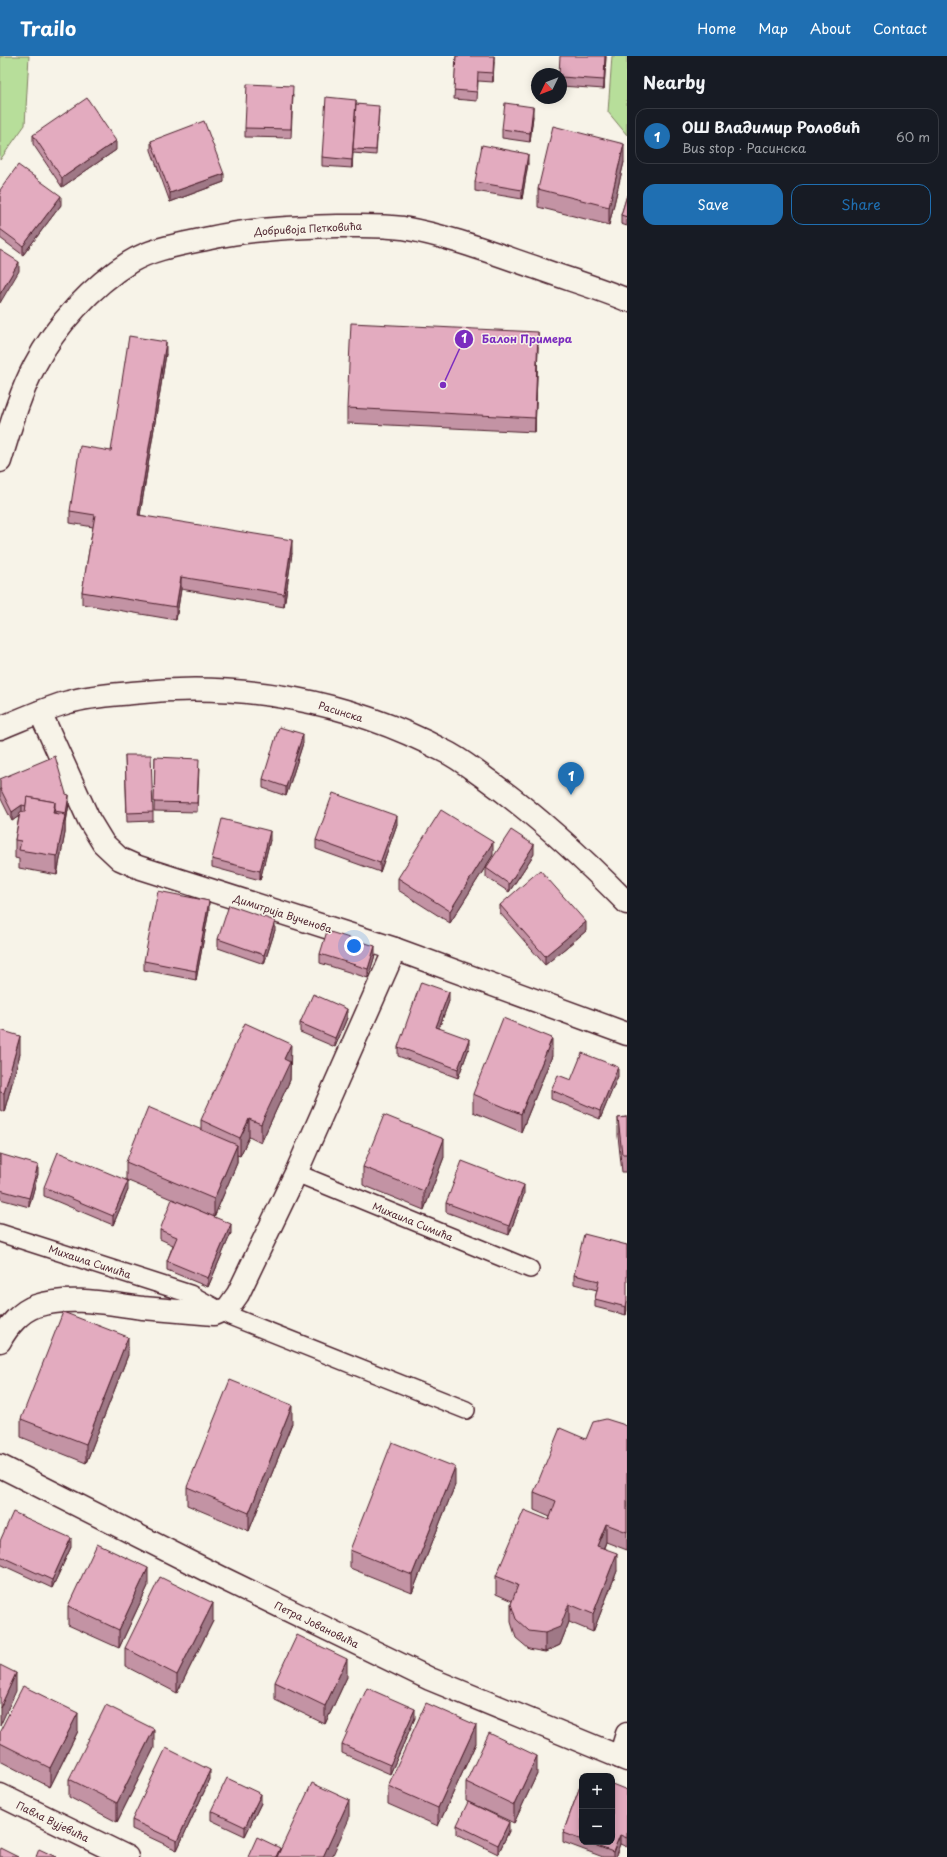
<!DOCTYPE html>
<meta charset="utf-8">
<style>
body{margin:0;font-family:"Playpen Sans",sans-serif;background:#242831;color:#f1f3f6}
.controls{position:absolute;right:12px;bottom:12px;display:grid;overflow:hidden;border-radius:8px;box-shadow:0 2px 10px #0003}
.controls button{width:36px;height:36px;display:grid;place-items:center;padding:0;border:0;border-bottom:1px solid #363941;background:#171b24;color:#f1f3f6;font:20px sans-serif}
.compass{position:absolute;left:531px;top:12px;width:36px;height:36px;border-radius:50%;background:#171b24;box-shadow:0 2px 10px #0003;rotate:227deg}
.you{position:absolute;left:354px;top:890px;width:14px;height:14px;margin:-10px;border:3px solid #fff;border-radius:50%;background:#1a73e8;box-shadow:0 0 0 6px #1a73e833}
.badge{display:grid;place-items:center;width:26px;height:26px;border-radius:50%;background:#1f6fb2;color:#fff;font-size:13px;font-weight:700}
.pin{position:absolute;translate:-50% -33px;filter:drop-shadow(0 1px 2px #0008)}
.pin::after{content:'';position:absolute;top:21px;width:14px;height:12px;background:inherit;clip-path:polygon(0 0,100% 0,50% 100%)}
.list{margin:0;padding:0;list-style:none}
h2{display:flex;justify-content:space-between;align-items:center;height:52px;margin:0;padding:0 16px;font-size:17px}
h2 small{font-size:13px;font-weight:400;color:#9ea1a6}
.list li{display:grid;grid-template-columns:26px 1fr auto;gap:12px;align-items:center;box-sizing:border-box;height:56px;margin:0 8px 8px;padding:0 8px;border:1px solid #363941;border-radius:12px}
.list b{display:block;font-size:15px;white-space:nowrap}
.list p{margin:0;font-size:13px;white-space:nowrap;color:#9ea1a6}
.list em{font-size:13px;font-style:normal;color:#9ea1a6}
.actions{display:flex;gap:8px;padding:12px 16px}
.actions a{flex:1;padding:9px 0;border:1px solid #1f6fb2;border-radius:12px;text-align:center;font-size:14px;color:#1f6fb2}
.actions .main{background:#1f6fb2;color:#fff}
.map{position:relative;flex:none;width:627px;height:1801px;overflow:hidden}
header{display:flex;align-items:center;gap:24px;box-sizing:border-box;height:56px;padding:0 20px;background:#1f6fb2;color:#fff}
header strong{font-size:19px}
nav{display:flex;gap:22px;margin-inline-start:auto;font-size:14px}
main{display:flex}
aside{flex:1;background:#171b24}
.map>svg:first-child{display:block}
</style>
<header>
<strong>Trailo</strong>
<nav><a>Home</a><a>Map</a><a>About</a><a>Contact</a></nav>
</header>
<main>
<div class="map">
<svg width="627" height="1801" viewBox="0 0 627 1801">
<rect width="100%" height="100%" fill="#f7f3e8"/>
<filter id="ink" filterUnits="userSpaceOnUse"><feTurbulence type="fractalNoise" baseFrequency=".025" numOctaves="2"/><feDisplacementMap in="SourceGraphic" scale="8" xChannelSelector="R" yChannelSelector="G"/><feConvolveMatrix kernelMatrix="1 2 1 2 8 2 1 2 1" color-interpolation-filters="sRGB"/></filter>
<g filter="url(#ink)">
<g fill="#b7de9a" stroke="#807e62">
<polygon points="0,0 29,0 25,69 0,104"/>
<polygon points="612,0 627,0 627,79 608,56"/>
</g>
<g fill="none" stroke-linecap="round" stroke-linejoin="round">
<defs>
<g id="service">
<polyline points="296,1117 530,1213"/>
<polyline points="0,1177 190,1238 230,1260 466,1354"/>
</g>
<g id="minor">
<path d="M0,405C10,373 19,339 35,309C55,270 93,229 130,206C153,192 183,188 210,182C252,173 295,171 338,170C359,170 381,169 403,172C449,180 493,197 537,212C567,223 598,232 627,244"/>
<polyline points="40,656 89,764 103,787 120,803 138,811 395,893 627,978"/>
<path d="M0,1285C7,1271 21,1255 36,1250C70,1239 110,1248 143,1252C167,1254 190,1256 214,1258L228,1252L238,1238L296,1117L395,893"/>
<polyline points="0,1410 220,1521 430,1623 627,1704"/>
<polyline points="620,1701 627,1678"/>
<polyline points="0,1739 127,1801"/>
</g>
<path id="tertiary" d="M0,672C23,663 46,652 69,646C89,640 111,639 132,637C239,625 348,644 444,695C459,702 472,713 485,722C537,759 583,802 627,847"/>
</defs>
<use href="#service" stroke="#4a1f2b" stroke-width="20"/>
<use href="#minor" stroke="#4a1f2b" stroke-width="25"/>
<use href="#tertiary" stroke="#4a1f2b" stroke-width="25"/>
<use href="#service" stroke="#f7f3e8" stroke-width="17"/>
<use href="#minor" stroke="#f7f3e8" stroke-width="22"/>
<use href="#tertiary" stroke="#f7f3e8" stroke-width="22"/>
</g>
<g fill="#c393a4" stroke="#4a1f2b">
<polygon points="456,0 494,6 493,26 478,25 477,45 454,43"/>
<polygon points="606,0 604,33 561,30 561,18"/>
<polygon points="293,38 291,82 245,81 245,72"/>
<polygon points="356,48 379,54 376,99 353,97 352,112 322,110 322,101"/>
<polygon points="533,60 530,86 502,82 502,73"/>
<polygon points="33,79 116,94 62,131 33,88"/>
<polygon points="151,85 224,126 170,146 151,94"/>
<polygon points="624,106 609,169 538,151 538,133"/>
<polygon points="528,107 522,143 475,135 475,126"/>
<polygon points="0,134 61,149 23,199 0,182"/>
<polygon points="627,139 627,170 621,168 621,159"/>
<polygon points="538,291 535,376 347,367 347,352"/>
<polygon points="166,298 140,459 292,497 284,551 181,533 176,564 82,548 82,536 93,471 70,467 70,455 111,395"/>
<polygon points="303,687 286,740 263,732 263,723"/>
<polygon points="125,699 153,756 153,765 127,766"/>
<polygon points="155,701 199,712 197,756 154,755"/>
<polygon points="0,723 66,738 69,748 66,766 65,766 65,777 57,819 19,812 19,803 15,802 15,784 19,760 12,765 0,741"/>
<polygon points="397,768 380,816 316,793 316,784"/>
<polygon points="270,784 260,824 212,811 212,803"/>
<polygon points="534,798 509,836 486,821 486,812"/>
<polygon points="493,799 450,867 398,834 398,822"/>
<polygon points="500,849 586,875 545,909 500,857"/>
<polygon points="209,854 196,924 144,914 144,905"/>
<polygon points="275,874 264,908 218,892 218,883"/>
<polygon points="320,898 375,899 368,922 320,907"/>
<polygon points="449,945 439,972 469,992 458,1022 398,1000 398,991"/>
<polygon points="347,962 335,991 300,976 300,967"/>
<polygon points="0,974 20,998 4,1056 0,1054"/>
<polygon points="552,1000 521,1076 473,1056 473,1038"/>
<polygon points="291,1006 290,1007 290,1024 261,1087 249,1081 240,1100 237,1099 237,1107 214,1161 126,1124 126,1106 201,1073 201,1064"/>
<polygon points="618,1020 600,1063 551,1043 551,1034 571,1024"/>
<polygon points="627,1061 627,1116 622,1116 618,1080 618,1062"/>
<polygon points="0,1098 38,1118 29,1151 0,1143"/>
<polygon points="444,1101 424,1154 363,1129 363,1111"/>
<polygon points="44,1131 128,1134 113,1169 44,1140"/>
<polygon points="524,1138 509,1179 446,1156 446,1147"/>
<polygon points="160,1174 231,1177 208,1231 167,1214 167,1205 173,1189 160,1183"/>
<polygon points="627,1189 626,1259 595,1251 595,1243 597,1234 574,1228 574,1219"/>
<polygon points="128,1299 86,1407 21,1381 21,1363"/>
<polygon points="292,1367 249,1475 187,1449 187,1431"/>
<polygon points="627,1371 627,1494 606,1486 604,1492 617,1515 593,1576 569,1566 560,1589 545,1596 529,1593 516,1582 511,1566 511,1548 512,1545 496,1538 496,1520 549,1464 550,1461 534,1454 534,1436 586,1383"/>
<polygon points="455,1429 412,1537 350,1512 350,1494"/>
<polygon points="0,1485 71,1491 52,1532 0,1508"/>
<polygon points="148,1530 119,1592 68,1569 68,1550"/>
<polygon points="213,1565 177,1637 125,1610 125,1592"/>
<polygon points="347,1621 325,1668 275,1644 275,1626"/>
<polygon points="415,1662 390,1718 342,1697 342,1688"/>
<polygon points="0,1675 78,1675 50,1731 0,1705"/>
<polygon points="476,1687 438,1770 388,1748 388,1730"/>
<polygon points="154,1692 117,1766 69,1741 69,1723"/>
<polygon points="537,1718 514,1767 466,1745 466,1726"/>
<polygon points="210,1723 177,1794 132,1773 132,1764"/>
<polygon points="582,1725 582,1786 612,1786 627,1734 627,1791 620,1788 615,1801 603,1801 563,1786 563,1777"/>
<polygon points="261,1747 245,1780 211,1764 211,1755"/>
<polygon points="457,1769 509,1775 498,1798 457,1778"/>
</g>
<g fill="#9f7886" stroke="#4a1f2b">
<polygon points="494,0 494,6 493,26 493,17"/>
<polygon points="605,0 606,0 604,33 604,24"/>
<polygon points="356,44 353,93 352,112 352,104"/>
<polygon points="533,51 533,60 530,86 530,77"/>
<polygon points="116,85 116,94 62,131 62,122"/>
<polygon points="624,88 624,106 609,169 609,151"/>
<polygon points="528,98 528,107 522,143 522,134"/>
<polygon points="224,118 224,126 170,146 170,137"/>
<polygon points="61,140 61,149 23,199 23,190"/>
<polygon points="19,206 19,215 0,247 0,238"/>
<polygon points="538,276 538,291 535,376 535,362"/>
<polygon points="166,286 166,298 138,471 138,459"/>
<polygon points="292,484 292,497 284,551 284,538"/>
<polygon points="181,521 181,533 176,564 176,551"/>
<polygon points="303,678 303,687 286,740 286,731"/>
<polygon points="69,739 69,748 66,766 66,757"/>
<polygon points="55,746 55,764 53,757"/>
<polygon points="22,749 22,758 12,765 12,756"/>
<polygon points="65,759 65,777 57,819 57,800"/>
<polygon points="397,760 397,768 380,816 380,807"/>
<polygon points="270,775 270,784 260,824 260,815"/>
<polygon points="493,786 493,799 450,867 450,855"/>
<polygon points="534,789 534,798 509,836 509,828"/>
<polygon points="209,845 209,854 196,924 196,915"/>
<polygon points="275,865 275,874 264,908 264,899"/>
<polygon points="586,866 586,875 545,909 545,900"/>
<polygon points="375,890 375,899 368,922 368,913"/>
<polygon points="449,936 449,945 436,980 436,971"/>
<polygon points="347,953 347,962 335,991 335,982"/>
<polygon points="20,980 20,998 4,1056 4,1037"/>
<polygon points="552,982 552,1000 521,1076 521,1058"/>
<polygon points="469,983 469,992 458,1022 458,1013"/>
<polygon points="291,988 290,1024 261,1087 261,1068 284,1003"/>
<polygon points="618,1011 618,1020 600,1063 600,1055"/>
<polygon points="249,1063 249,1081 240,1100 240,1082"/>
<polygon points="444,1083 444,1101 424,1154 424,1135"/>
<polygon points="237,1089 237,1107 214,1161 214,1143"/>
<polygon points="38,1109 38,1118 29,1151 29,1142"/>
<polygon points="128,1125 128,1134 113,1169 113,1160"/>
<polygon points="524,1129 524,1138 509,1179 509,1170"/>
<polygon points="231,1168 231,1177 208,1231 208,1222"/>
<polygon points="627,1245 627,1254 626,1259 626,1251"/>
<polygon points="128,1281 128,1299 86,1407 86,1388"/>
<polygon points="292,1349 292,1367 249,1475 249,1457"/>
<polygon points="455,1411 455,1429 412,1537 412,1519"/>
<polygon points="606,1468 606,1486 597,1508 597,1490"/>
<polygon points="71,1482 71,1491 52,1532 52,1524"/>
<polygon points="617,1497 617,1515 593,1576 593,1558"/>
<polygon points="148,1512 148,1530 119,1592 119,1574"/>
<polygon points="213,1547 213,1565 177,1637 177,1619"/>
<polygon points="569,1548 569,1566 560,1589 545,1596 545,1577"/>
<polygon points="347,1603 347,1621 325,1668 325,1650"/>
<polygon points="16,1617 16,1635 0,1670 0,1652"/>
<polygon points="415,1653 415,1662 390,1718 390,1709"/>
<polygon points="78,1657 78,1675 50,1731 50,1712"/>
<polygon points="476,1669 476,1687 438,1770 438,1752"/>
<polygon points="154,1673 154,1692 117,1766 117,1747"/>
<polygon points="537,1700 537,1718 514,1767 514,1749"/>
<polygon points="210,1714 210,1723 177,1794 177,1785"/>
<polygon points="261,1738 261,1747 245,1780 245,1771"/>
<polygon points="349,1744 349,1763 332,1801 323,1801"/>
<polygon points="509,1766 509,1775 498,1798 498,1789"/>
<polygon points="620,1779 620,1788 615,1801 613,1801 613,1796"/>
<polygon points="280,1792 280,1797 278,1801 276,1801"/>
</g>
<g fill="#e3abbf" stroke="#4a1f2b">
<polygon points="456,0 494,0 493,17 478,16 477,36 454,34"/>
<polygon points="560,0 605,0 604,24 561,21 561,18 559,18"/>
<polygon points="247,28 293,30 291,73 245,72"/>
<polygon points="326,41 356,44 352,104 322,101"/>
<polygon points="87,42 116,85 62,122 33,79"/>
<polygon points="505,47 533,51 530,77 502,73"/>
<polygon points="356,48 379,50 376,94 353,93"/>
<polygon points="204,65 224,118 170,137 151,85"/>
<polygon points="553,70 624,88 609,151 538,133"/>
<polygon points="482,89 528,98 522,134 475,126"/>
<polygon points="18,109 61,140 23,190 0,173 0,134"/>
<polygon points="627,139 627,161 621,159"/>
<polygon points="0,194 19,206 0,238"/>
<polygon points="351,267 538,276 535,362 347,352"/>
<polygon points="129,280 166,286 138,459 292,484 284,538 181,521 176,551 82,536 95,459 70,455 80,390 111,395"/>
<polygon points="279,671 303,678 286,731 263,723"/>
<polygon points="125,699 151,699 153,756 127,757"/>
<polygon points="55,700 66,738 69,739 66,757 55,755 55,746 27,741 26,750 22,749 12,756 0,732 0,723"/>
<polygon points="155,701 199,703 197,747 154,746"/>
<polygon points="333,737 397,760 380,807 316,784"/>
<polygon points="27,741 55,746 53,757 65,759 57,800 19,794 21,785 15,784 20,756 25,756"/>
<polygon points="441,754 493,786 450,855 398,822"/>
<polygon points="222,763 270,775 260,815 212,803"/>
<polygon points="511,774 534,789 509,828 486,812"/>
<polygon points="540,814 586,866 545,900 500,849"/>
<polygon points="158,835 209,845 196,915 144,905"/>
<polygon points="229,849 275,865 264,899 218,883"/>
<polygon points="327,875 375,890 368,913 320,898"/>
<polygon points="421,926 449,936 436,971 469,983 458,1013 398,991"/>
<polygon points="313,938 347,953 335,982 300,967"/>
<polygon points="503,962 552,982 521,1058 473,1038"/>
<polygon points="245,967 291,988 284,1003 290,1006 261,1068 249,1063 240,1082 201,1064"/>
<polygon points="0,974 20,980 4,1037 0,1036"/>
<polygon points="582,997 618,1011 600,1055 551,1034 558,1019 571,1024"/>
<polygon points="148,1051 237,1089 214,1143 126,1106"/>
<polygon points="384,1059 444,1083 424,1135 363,1111"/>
<polygon points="627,1061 627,1098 622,1098 618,1062"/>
<polygon points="58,1096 128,1125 113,1160 44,1131"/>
<polygon points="0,1098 38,1109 29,1142 0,1134"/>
<polygon points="462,1105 524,1129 509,1170 446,1147"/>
<polygon points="172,1143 231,1168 208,1222 167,1205 177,1181 160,1174"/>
<polygon points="584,1178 627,1189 627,1245 626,1251 595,1243 599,1225 574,1219"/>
<polygon points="63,1256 128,1281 86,1388 21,1363"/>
<polygon points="230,1324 292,1349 249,1457 187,1431"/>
<polygon points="606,1363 622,1368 627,1371 627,1476 606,1468 597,1490 617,1497 593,1558 569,1548 560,1571 545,1577 529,1575 516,1563 511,1548 518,1529 496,1520 524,1454 549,1464 556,1445 534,1436 560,1372 586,1383 593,1366"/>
<polygon points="392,1386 455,1411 412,1519 350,1494"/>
<polygon points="13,1456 71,1482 52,1524 0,1500 0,1485"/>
<polygon points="97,1488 148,1512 119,1574 68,1550"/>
<polygon points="160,1521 213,1547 177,1619 125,1592"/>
<polygon points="297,1579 347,1603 325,1650 275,1626"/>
<polygon points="0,1609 16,1617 0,1652"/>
<polygon points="23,1630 78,1657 50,1712 0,1687 0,1675"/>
<polygon points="367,1632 415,1653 390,1709 342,1688"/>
<polygon points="426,1647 476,1669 438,1752 388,1730"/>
<polygon points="106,1649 154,1673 117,1747 69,1723"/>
<polygon points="489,1677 537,1700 514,1749 466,1726"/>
<polygon points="166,1692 210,1714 177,1785 132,1764"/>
<polygon points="227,1722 261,1738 245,1771 211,1755"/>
<polygon points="582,1725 582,1784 563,1777"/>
<polygon points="312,1727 349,1744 323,1801 277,1801"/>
<polygon points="612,1728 627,1734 627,1782 620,1779 613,1796 586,1786 612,1786"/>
<polygon points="468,1746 509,1766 498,1789 457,1769"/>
<polygon points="257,1781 280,1792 276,1801 248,1801"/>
<polygon points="0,1792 18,1801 0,1801"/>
<polygon points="39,1793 56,1801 36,1801"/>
</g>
</g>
<g text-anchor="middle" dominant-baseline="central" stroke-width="3" stroke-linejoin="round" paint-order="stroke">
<g font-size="10" fill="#4a1f2b" stroke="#f7f3e8">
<text transform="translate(308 172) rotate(-3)">Добривоја Петковића</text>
<text transform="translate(341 655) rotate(17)">Расинска</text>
<text transform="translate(283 857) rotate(18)">Димитрија Вученова</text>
<text transform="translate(413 1165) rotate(22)">Михаила Симића</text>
<text transform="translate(90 1205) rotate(18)">Михаила Симића</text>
<text transform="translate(317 1568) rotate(26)">Петра Јовановића</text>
<text transform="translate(53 1765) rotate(26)">Павла Вујевића</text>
</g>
</g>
<path fill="none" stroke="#7b2cbf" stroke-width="1.5" d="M443 329L464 283"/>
<g fill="#7b2cbf" stroke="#f7f3e8" stroke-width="1.5">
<circle cx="443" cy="329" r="4"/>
<circle cx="464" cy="283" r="10"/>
</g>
<g font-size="12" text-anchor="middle" font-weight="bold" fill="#fff">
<text x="464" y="287">1</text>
</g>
<g font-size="11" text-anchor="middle" font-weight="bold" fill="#7b2cbf" stroke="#f7f3e8" stroke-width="3" stroke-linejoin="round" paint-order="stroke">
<text x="527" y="287">Балон Примера</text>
</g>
</svg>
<div class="controls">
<button>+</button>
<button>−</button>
</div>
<svg class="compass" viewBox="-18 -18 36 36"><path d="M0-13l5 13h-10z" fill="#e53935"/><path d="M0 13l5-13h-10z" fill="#9ea1a6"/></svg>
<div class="you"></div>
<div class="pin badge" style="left:571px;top:739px">1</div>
</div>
<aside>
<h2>Nearby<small></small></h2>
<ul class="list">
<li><span class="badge">1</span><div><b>ОШ Владимир Роловић</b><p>Bus stop · Расинска</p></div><em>60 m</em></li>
</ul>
<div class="actions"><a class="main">Save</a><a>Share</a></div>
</aside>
</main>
